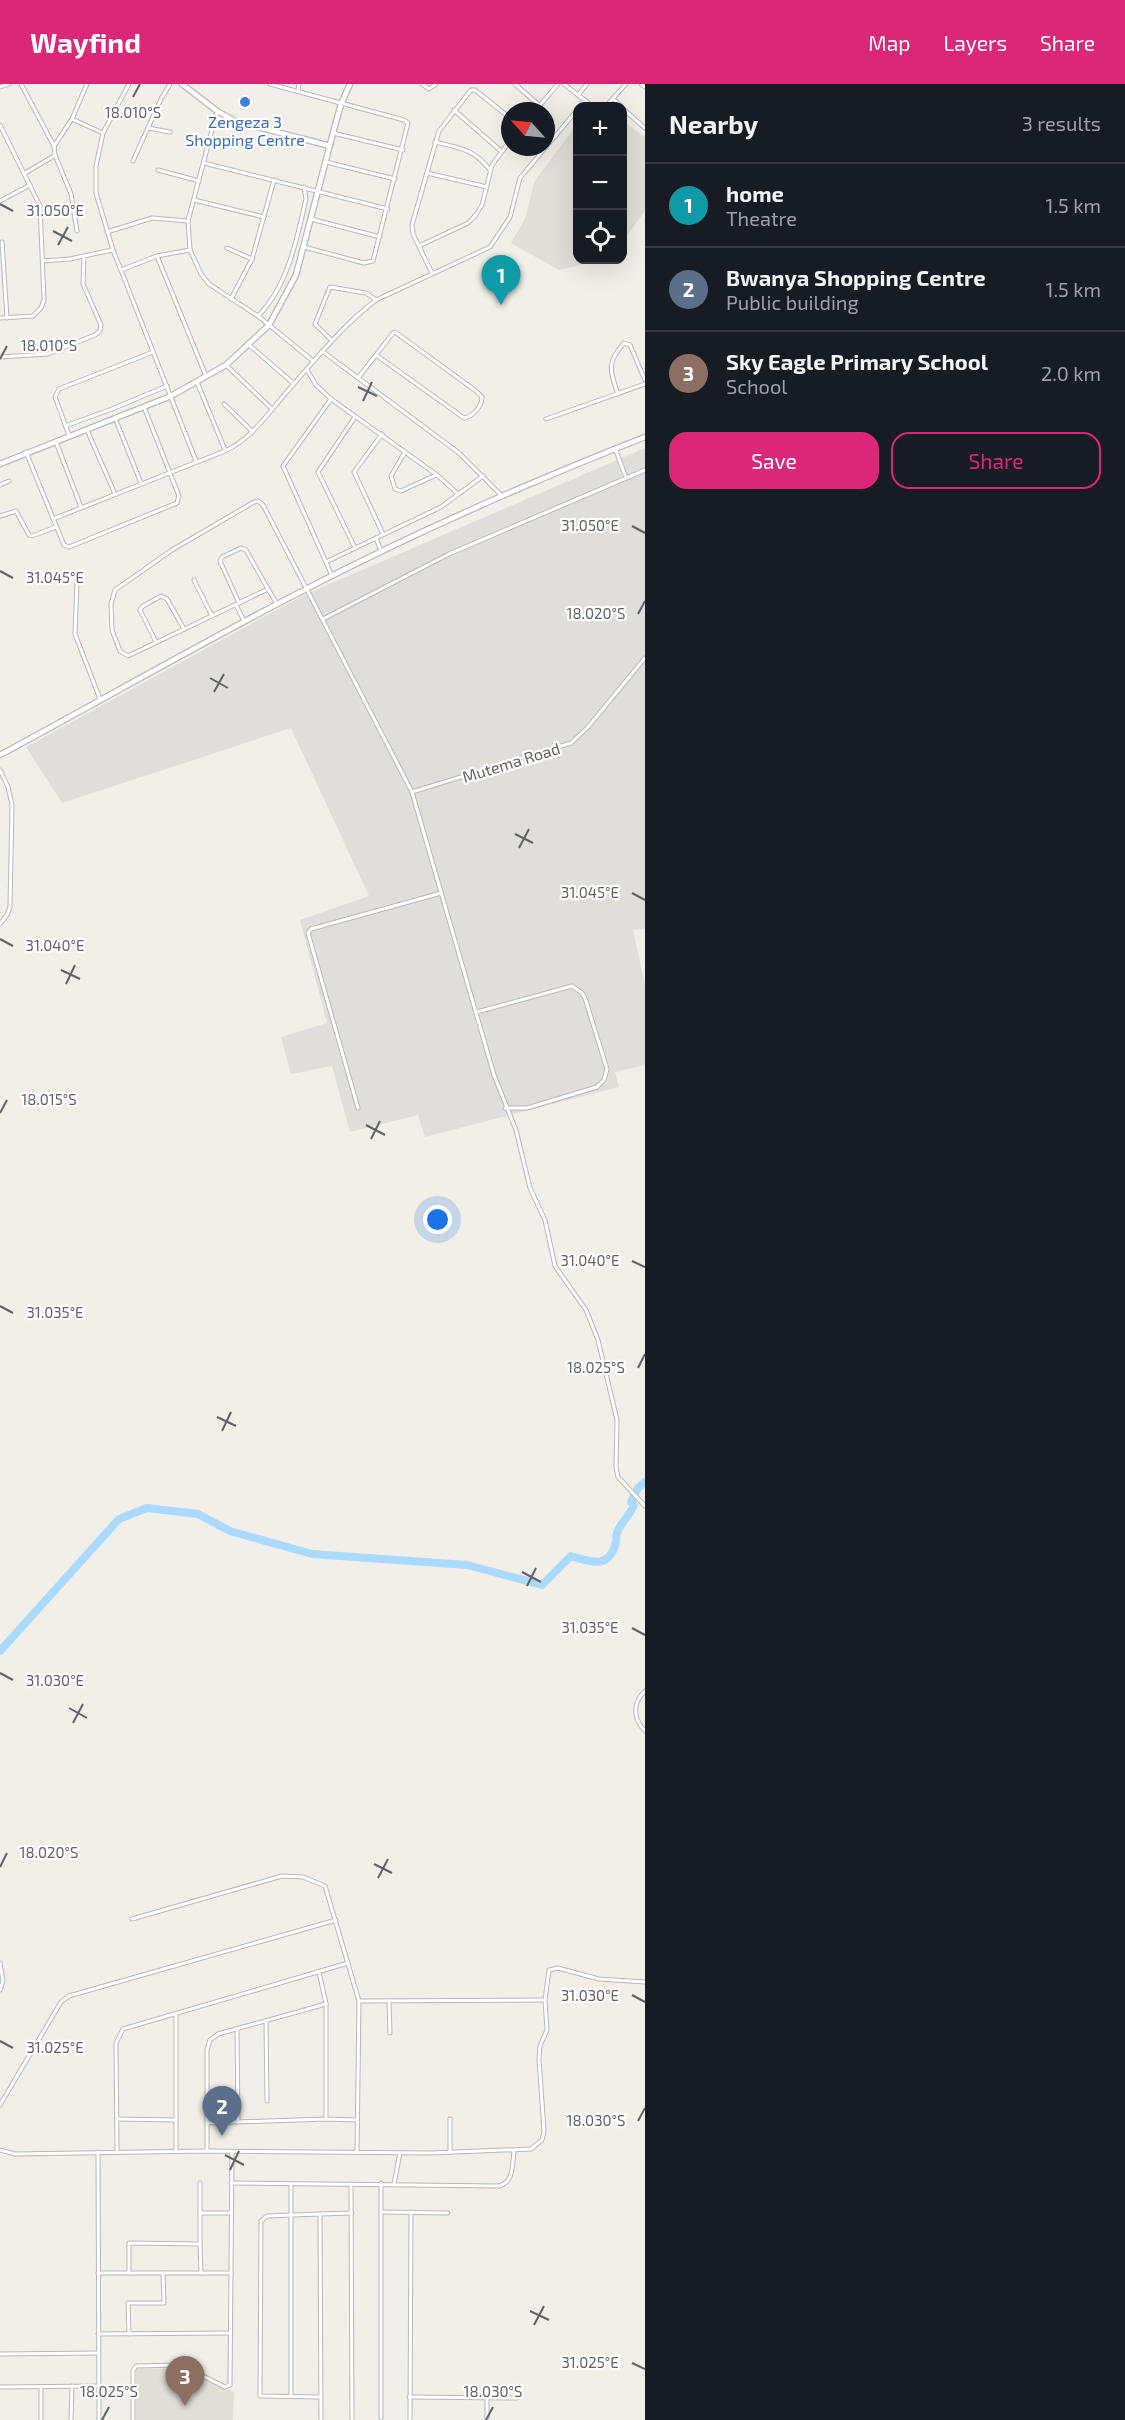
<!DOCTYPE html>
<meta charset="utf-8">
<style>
body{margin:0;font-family:"Exo 2",sans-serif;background:#20242c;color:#f1f3f6}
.controls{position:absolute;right:18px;top:18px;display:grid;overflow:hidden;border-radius:12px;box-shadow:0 6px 24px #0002}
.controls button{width:54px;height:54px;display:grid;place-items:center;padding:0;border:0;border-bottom:2px solid #363941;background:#171b24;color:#f1f3f6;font:30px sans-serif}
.compass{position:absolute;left:501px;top:18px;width:54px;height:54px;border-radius:50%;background:#171b24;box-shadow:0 6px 24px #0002;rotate:297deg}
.you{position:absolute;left:438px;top:1136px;width:21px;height:21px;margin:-15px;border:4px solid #fff;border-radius:50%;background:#1a73e8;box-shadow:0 0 0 9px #1a73e833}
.badge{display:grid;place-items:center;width:39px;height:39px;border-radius:50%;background:#db2777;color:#fff;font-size:20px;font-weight:700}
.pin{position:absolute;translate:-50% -50px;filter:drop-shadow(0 2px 3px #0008)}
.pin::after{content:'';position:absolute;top:32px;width:21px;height:18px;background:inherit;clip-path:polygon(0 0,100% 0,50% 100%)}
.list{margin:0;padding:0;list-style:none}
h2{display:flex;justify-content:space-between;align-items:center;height:78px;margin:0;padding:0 24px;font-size:26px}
h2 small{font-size:20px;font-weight:400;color:#9ea1a6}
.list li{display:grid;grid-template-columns:39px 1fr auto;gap:18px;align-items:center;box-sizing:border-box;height:84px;padding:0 24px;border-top:2px solid #363941}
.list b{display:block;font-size:22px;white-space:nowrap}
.list p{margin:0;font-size:20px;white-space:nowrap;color:#9ea1a6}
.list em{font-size:20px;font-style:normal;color:#9ea1a6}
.actions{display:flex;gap:12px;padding:18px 24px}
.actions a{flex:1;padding:14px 0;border:2px solid #db2777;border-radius:18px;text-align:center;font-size:21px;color:#db2777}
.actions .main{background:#db2777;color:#fff}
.icon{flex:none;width:33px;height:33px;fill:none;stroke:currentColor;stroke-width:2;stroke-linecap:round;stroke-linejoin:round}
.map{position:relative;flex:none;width:645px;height:2336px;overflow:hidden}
header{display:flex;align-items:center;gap:36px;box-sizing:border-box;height:84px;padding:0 30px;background:#db2777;color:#fff}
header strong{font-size:28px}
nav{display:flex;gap:33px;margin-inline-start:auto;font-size:21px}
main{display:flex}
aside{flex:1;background:#171b24}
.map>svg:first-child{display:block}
</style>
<header>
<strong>Wayfind</strong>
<nav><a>Map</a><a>Layers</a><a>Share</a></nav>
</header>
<main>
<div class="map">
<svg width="645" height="2336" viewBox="0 0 645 2336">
<rect width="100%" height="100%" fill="#f1efe8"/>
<polygon fill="#e0deda" points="645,364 645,845 633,846 645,901 645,981 615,988 619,1003 425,1053 418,1031 350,1048 332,982 291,990 281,953 327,939 300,836 369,812 291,644 62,719 26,663 304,511"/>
<g fill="#e1ded6">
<polygon points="622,36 645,53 645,127 623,157"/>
<polygon points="577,40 578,176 601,176 559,186 511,159 525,135 534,98"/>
<polygon points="184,2284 234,2308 233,2336 136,2336 136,2285"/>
</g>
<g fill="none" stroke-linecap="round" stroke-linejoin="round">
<path stroke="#aadaff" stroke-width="8" d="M0,1567L119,1435L147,1424L198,1430L230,1447L312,1470L467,1481L542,1501L571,1472C592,1478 609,1486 616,1458C617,1452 615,1455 617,1449C621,1437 630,1432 634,1421L631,1418L638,1404L645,1398"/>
<defs>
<g id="street">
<polyline points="21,0 54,62"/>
<polyline points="129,0 103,49 96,82 96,109 113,166 196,377"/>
<polyline points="270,0 404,36 408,39 373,177 364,179 304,163"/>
<polyline points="422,0 429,5 436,0"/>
<polyline points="515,0 540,22"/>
<polyline points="564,0 592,22"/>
<polyline points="641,0 645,3"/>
<polyline points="0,3 9,0"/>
<polyline points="298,7 299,0"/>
<polyline points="578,11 587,0"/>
<polyline points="613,15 621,22"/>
<polyline points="580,22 585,16"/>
<polyline points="606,22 626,0"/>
<polyline points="622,24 645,44"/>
<polyline points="454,26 501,67"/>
<polyline points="217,27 188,137 190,166 201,190 209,200 258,232 313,277"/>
<polyline points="535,27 558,0"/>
<polyline points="72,35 103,49"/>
<polyline points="0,41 40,122 44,216 41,224 33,232 0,234"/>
<polyline points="148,44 170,48"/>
<polyline points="333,49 403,66"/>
<path d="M435,58C460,64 474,65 490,86"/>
<polyline points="546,63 578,25"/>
<polyline points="133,77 161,15 170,0"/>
<polyline points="326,78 395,95"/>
<polyline points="204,79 388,125"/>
<polyline points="158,86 199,97"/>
<polyline points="25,89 54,72"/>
<polyline points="427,89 487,103"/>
<polyline points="194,116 264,133"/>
<polyline points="0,117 30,101"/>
<polyline points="311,135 380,153"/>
<polyline points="77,147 71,110 55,71 54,62 72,35 87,0"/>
<polyline points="107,148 152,134 188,137"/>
<polyline points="2,158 7,234"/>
<polyline points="419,162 468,139 475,132 482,121 492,81 510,57"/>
<polyline points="227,164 252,175"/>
<polyline points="157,172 206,292"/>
<polyline points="43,177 70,175 112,166"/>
<polyline points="121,186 157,172 190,166"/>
<polyline points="432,189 413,150 412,141 439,47 471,6 475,6 510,34"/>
<polyline points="231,215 252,175 274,96"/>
<path d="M258,232C288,202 297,155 306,115L304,103"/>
<polyline points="332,257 315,240 330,203 366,209 376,216"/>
<polyline points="249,261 293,299"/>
<polyline points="322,267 459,369 502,412"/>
<polyline points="0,273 48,270 95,251 100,247 101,241 83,200 84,173"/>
<polyline points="226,281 272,325"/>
<polyline points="307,286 316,301 331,315 437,391 457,409"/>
<path d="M358,294L393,249L395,248L476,307L482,313C482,322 473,333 464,334L376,271"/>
<polyline points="197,298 225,366"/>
<path d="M618,310C610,287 606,279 624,259L630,261L645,296"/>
<polyline points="224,320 252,347"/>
<polyline points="355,333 318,388 355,464"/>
<polyline points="115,334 141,399"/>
<polyline points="546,335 645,300"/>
<polyline points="65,342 112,325 167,302"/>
<polyline points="87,346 115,410"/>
<polyline points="382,350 354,388 383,450"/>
<polyline points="69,351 55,313 59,305 153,268"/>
<polyline points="56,358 81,423"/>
<polyline points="615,364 626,394"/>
<polyline points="26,368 64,461 69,463 177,419 179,412 144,323"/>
<polyline points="405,368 391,392 395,405 401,407 436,391"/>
<polyline points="0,401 9,397"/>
<polyline points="0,432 16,427 29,451 32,452 56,443"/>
<path d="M53,435L225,367C251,355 267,331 285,310C314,277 341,243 376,216L490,163L510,133L520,94L546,63"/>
<polyline points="376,454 381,467"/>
<polyline points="326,478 283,382 331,315"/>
<polyline points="332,492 326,478 441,423 483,392"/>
<polyline points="194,496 212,532"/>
<polyline points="77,497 75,550 100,615"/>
<polyline points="239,519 220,477 222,473 241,464 246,466 268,505"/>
<polyline points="277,520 268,505 128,572 120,567 112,546 111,520 115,506 172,466 254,418 258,417 263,421 412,708 494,991 516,1046 530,1104 545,1136 555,1182 586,1226 598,1256 617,1336 616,1383 618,1393 645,1422"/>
<polyline points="236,521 244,537"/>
<polyline points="323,535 449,470 645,386"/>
<polyline points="156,558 140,526 143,522 161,512 167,515 184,545"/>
<polyline points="0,686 8,703 12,721 10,823 7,831 0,840"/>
<polyline points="412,708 571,659 588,643 645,574"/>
<polyline points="477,928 572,902 582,909 585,914 607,985 604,996 597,1003 527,1024 505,1024"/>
<polyline points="358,1024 308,849 311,845 441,809"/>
<path d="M645,1607C632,1619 633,1635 645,1647"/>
<polyline points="132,1835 282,1792 303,1793 325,1802 359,1917 357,2068"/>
<polyline points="0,1879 3,1897 0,1906"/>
<polyline points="319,1888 326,1920 326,2035"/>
<polyline points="359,1917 545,1916"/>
<polyline points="389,1917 390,1949"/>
<polyline points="176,1931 176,2067"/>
<polyline points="266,1937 267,2017"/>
<polyline points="237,1946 238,2038"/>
<polyline points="0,2021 61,1918 69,1912 336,1836"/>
<polyline points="117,2035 176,2036"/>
<polyline points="450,2035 450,2068"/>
<polyline points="207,2039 326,2035 357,2036"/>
<polyline points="0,2066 15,2070 207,2067 431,2069 531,2065 542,2056 544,2047 539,1975 540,1962 547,1946 545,1916 549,1886 558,1884 599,1895 645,1898"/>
<polyline points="207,2067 207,1966 210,1956 218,1950 326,1920"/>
<polyline points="98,2068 99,2336"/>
<polyline points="117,2068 116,1959 123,1945 348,1879"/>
<polyline points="200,2099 200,2160"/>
<path d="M231,2099L499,2102C514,2098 512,2082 514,2067"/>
<polyline points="351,2100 352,2336"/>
<polyline points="394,2100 400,2069"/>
<polyline points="381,2128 448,2129"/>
<polyline points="200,2129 231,2129"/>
<polyline points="320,2130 267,2132 261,2137 260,2312 321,2313"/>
<polyline points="98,2189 231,2189"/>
<polyline points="129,2189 129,2159 200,2160 201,2189"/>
<polyline points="98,2250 230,2249"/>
<polyline points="129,2250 128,2219 164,2219 163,2189"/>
<polyline points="0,2270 98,2269"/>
<polyline points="0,2303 98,2302"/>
<polyline points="291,2312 291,2101"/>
<polyline points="409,2313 517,2314"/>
<polyline points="487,2314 487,2336"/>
<polyline points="381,2334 381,2099"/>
<polyline points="41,2336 41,2303"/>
<polyline points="71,2336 72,2302"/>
<polyline points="133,2336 133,2287 136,2282 181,2281 225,2303 230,2301 232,2067"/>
<polyline points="321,2336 320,2130 352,2129"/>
<polyline points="410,2336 411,2128"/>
</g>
<g id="secondary">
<polyline points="182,0 217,27 235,37 330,62"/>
<polyline points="0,380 171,312 226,281 269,241 296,191 333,49 341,20 350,0"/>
<path d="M0,671C102,616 203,558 306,505C416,448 530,398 645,353"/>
</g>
</defs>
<use href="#street" stroke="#b5b8bc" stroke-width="5"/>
<use href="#secondary" stroke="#b6babf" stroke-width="7"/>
<use href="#street" stroke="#fff" stroke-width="3"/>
<use href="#secondary" stroke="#fff" stroke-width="4.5"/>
</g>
<path fill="none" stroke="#5f6368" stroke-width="2" d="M133,13L140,0M0,120L13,127M53,147L72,157M58,161L68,143M0,275L7,262M358,303L377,312M363,317L372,298M632,442L645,449M0,487L13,494M638,530L645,517M210,594L228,604M214,608L224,590M515,750L533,759M519,764L529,745M632,809L645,816M0,855L13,862M61,886L80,895M66,900L75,881M0,1029L7,1016M366,1041L385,1051M371,1055L380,1037M632,1177L645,1183M0,1222L13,1229M638,1284L645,1270M217,1333L236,1342M222,1347L231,1328M522,1488L541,1498M527,1502L536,1484M632,1544L645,1551M0,1589L13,1596M69,1624L87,1634M73,1639L83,1620M374,1780L392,1789M0,1783L7,1769M378,1794L388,1775M632,1911L645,1918M0,1957L13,1964M638,2037L645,2024M225,2071L244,2081M230,2086L239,2067M530,2227L549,2236M534,2241L544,2222M632,2279L645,2285M102,2336L109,2323M486,2336L493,2323"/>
<circle fill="#3f7fe0" stroke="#fff" stroke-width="2" cx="245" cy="18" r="6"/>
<g text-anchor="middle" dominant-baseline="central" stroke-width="4.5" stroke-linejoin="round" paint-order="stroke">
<g font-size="16" fill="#366cbe" stroke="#fff">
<text x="245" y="37">Zengeza 3<tspan x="245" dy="18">Shopping Centre</tspan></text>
</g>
<g font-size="16" fill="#5f6368" stroke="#fff">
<text transform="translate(511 678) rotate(-17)">Mutema Road</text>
</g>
</g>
<g font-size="15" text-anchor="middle" fill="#5f6368" stroke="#fff" stroke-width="4.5" stroke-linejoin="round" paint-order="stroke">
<text x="133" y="34">18.010°S</text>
<text x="55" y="132">31.050°E</text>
<text x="49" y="267">18.010°S</text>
<text x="590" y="447">31.050°E</text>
<text x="55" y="499">31.045°E</text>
<text x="596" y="535">18.020°S</text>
<text x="590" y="814">31.045°E</text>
<text x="55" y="867">31.040°E</text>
<text x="49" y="1021">18.015°S</text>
<text x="590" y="1182">31.040°E</text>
<text x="55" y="1234">31.035°E</text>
<text x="596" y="1289">18.025°S</text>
<text x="590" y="1549">31.035°E</text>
<text x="55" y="1602">31.030°E</text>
<text x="49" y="1774">18.020°S</text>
<text x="590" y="1917">31.030°E</text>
<text x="55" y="1969">31.025°E</text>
<text x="596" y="2042">18.030°S</text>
<text x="590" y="2284">31.025°E</text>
<text x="109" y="2313">18.025°S</text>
<text x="493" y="2313">18.030°S</text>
</g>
</svg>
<div class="controls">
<button>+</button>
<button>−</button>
<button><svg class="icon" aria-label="locate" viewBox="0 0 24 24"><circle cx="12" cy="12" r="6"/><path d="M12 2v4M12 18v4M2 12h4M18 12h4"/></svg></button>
</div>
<svg class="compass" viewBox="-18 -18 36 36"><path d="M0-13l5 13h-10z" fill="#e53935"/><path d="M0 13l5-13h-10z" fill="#9ea1a6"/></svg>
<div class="you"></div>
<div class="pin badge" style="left:501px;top:221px;background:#0f9aa8">1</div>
<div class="pin badge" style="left:222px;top:2052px;background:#5c6f8a">2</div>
<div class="pin badge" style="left:185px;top:2322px;background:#8d6e63">3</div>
</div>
<aside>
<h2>Nearby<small>3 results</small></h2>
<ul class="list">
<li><span class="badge" style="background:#0f9aa8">1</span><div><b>home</b><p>Theatre</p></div><em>1.5 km</em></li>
<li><span class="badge" style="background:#5c6f8a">2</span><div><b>Bwanya Shopping Centre</b><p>Public building</p></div><em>1.5 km</em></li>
<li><span class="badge" style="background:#8d6e63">3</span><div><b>Sky Eagle Primary School</b><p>School</p></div><em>2.0 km</em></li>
</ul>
<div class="actions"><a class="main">Save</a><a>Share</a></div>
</aside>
</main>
